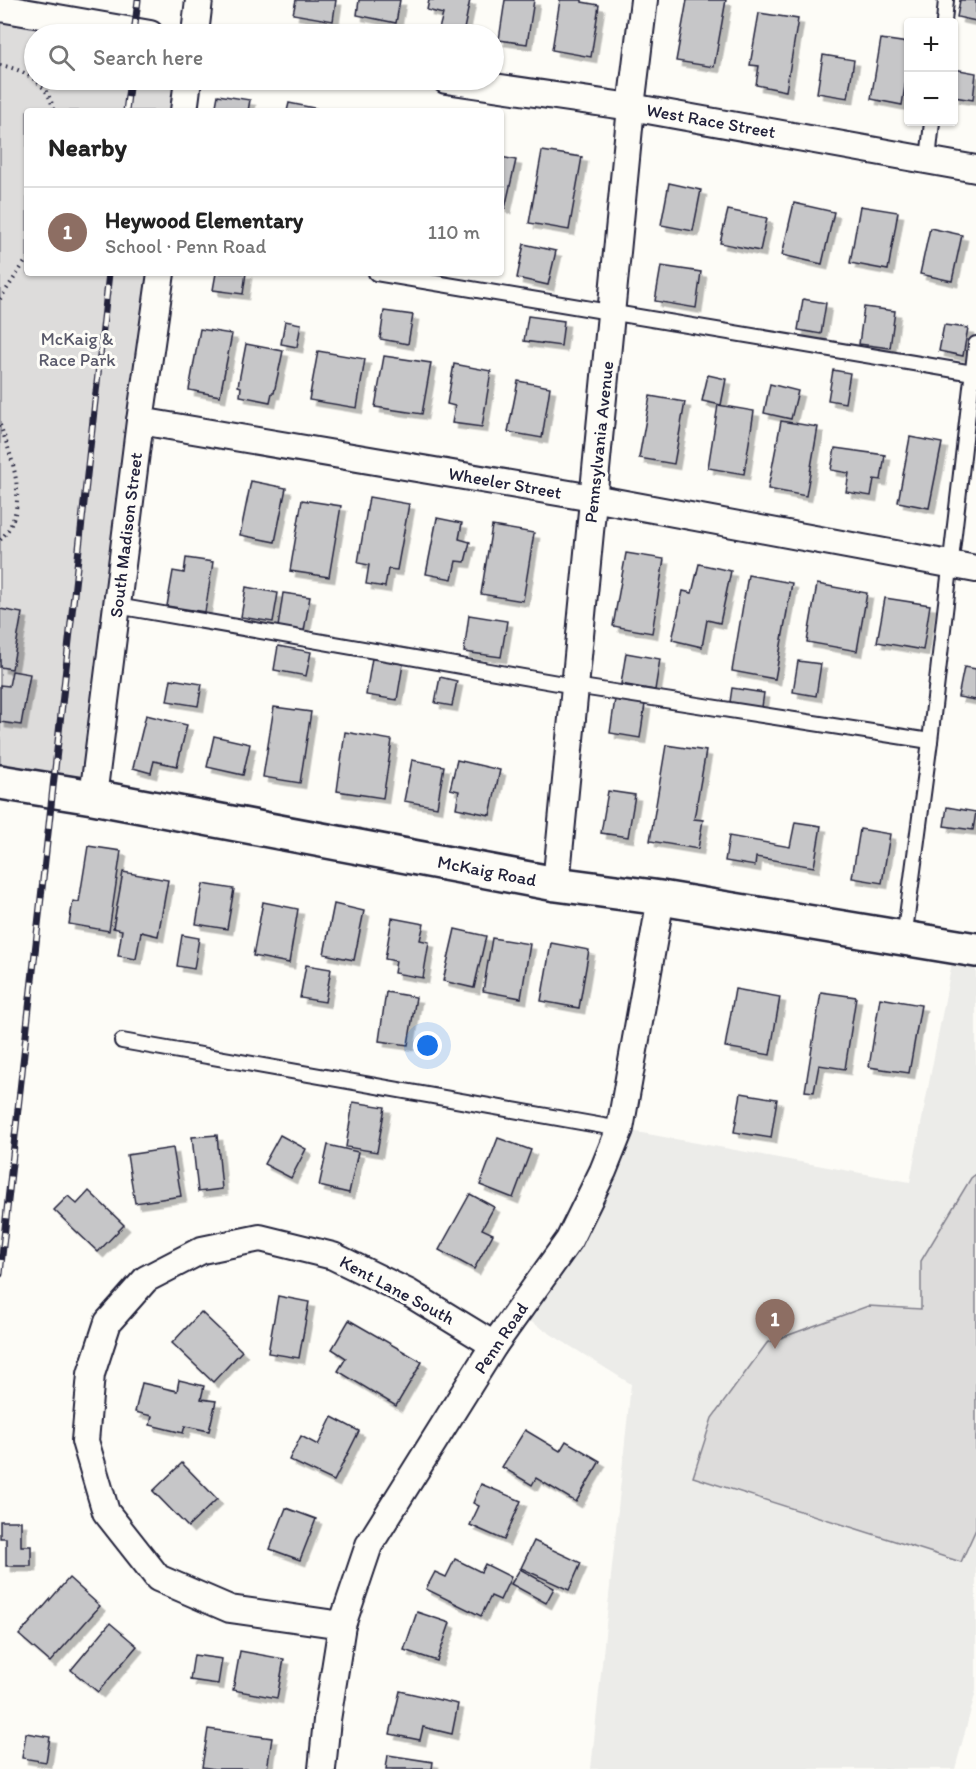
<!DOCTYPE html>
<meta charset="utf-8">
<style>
body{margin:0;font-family:Itim,sans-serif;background:#f6f6f6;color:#222}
.controls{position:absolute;right:18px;top:18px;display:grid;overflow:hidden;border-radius:6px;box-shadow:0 2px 4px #0004}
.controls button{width:54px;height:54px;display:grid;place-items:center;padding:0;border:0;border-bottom:2px solid #e0e0e0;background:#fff;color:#222;font:30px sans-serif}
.you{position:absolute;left:428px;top:1046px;width:21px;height:21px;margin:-15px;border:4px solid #fff;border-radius:50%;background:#1a73e8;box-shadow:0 0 0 9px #1a73e833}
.badge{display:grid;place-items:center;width:39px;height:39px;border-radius:50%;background:#db2777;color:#fff;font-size:20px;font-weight:700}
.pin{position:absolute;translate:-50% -50px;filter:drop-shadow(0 2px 3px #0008)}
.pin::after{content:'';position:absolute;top:32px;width:21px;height:18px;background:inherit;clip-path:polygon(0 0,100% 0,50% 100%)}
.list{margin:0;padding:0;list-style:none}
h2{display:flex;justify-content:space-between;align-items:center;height:78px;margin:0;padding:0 24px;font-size:26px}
h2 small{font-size:20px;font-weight:400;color:#767676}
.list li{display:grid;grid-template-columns:39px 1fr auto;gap:18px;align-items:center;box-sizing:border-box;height:90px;padding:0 24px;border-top:2px solid #e0e0e0}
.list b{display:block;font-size:22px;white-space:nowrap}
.list p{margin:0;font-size:20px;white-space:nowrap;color:#767676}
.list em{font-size:20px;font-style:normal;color:#767676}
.icon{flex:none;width:33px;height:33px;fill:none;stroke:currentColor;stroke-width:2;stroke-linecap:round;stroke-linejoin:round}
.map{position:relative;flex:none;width:976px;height:1769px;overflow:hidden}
.search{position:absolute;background:#fff;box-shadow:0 2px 4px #0004;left:24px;top:24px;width:480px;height:66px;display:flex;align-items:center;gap:15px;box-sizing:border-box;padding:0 21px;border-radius:33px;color:#767676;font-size:22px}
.panel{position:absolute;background:#fff;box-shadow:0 2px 4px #0004;left:24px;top:108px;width:480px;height:168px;border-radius:6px}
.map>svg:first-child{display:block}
</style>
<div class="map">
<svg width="976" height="1769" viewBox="0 0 976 1769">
<defs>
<filter id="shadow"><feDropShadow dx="5.5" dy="5.5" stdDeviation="0" flood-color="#0004"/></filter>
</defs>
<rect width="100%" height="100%" fill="#fdfcf7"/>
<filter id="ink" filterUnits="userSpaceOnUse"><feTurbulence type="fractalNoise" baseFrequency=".0167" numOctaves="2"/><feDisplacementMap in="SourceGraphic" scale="12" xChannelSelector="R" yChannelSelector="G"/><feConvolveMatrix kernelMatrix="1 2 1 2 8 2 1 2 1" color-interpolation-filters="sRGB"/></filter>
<g filter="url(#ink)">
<polygon fill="#ecece9" points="955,947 976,950 976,1691 955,1769 591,1769 631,1384 517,1313 620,1129 910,1182"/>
<g fill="#dddcdb" stroke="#807f8b" stroke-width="1.5">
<polygon points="0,8 151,34 34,34 34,80 189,80 185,111 27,111 27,273 163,273 93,797 0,781"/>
<polygon points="976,1174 976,1529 961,1562 693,1477 712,1418 767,1343 868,1306 921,1309 921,1261 971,1178"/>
</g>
<g fill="#c6c6c8" stroke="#22223b" stroke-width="1.5" filter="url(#shadow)">
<polygon points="296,0 336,0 333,21 293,14"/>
<polygon points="359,0 400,0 396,23 357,15"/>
<polygon points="429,0 470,0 463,34 439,29 443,14 427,10"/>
<polygon points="505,0 534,0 527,44 499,40"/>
<polygon points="560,0 582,0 582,2 599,5 591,57 552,50"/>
<polygon points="687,0 726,0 714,67 676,61"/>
<polygon points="960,0 976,0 976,21 957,17"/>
<polygon points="759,13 798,19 786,91 756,85 759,66 750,65"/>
<polygon points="881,39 908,43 908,67 902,105 871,99"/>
<polygon points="823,55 854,60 848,98 817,93"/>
<polygon points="954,69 976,73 973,100 954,97"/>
<polygon points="218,95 250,100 248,111 215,111"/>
<polygon points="289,103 319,109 318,111 287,111"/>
<polygon points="542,151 582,157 569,230 529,223"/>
<polygon points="501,157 516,160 505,208 501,207"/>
<polygon points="669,183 701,190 693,231 661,225"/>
<polygon points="794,203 834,212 822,264 782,255"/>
<polygon points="860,206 898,212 888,270 850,263"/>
<polygon points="728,210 767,218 760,251 720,243"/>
<polygon points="930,228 962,235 952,281 920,274"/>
<polygon points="524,244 556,251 548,285 517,278"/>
<polygon points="661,266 701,272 696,308 655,301"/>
<polygon points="216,273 246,273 243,294 213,290"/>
<polygon points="803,299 826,303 821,334 798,330"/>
<polygon points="864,307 895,311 890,348 859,344"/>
<polygon points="384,311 413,315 408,344 380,339"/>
<polygon points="528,316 564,321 561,346 524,341"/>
<polygon points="285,321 301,324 297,347 281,344"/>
<polygon points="944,325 968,328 963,356 939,351"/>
<polygon points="200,329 232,334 220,396 189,390"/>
<polygon points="246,344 283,351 274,393 272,393 270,402 240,396 241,387 238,386"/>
<polygon points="318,351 365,359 357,408 309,400"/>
<polygon points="384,356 431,363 422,414 375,407"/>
<polygon points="454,364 491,371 482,427 452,423 455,406 447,404"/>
<polygon points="833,370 850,373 845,403 828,400"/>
<polygon points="708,375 726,379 721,405 702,401"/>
<polygon points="518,381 550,387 542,438 508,432"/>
<polygon points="770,384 798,391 791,419 764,413"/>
<polygon points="650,396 685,402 674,464 639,458"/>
<polygon points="718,405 754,411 744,474 708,468"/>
<polygon points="781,421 818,427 806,496 768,489"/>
<polygon points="910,437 942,443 929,508 898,502"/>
<polygon points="835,448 885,455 881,480 874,479 871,496 846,492 849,473 831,470"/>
<polygon points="251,481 286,488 275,542 240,535"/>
<polygon points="369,497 409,504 397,570 388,569 385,587 366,584 369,565 358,563"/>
<polygon points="302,500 341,506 329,577 290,571"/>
<polygon points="437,518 462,523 459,539 470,542 465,562 456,561 452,579 426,574"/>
<polygon points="492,526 534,533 523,601 481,594"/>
<polygon points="626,553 664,559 652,633 613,626"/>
<polygon points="186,558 213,562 205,612 167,606 173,571 184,573"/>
<polygon points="699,564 731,571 720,623 707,620 702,647 672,640 683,591 692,593"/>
<polygon points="748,575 792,583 775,679 732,671"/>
<polygon points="817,584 867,593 857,651 807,642"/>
<polygon points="246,587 278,593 273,622 241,617"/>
<polygon points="283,593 310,597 304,631 278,627"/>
<polygon points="885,598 930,605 923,650 877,642"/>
<polygon points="0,609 22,613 12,669 0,667"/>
<polygon points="469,615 507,621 501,657 464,652"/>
<polygon points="278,646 311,652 306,676 274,670"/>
<polygon points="626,653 660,659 655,690 621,684"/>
<polygon points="372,658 403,664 397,700 366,695"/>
<polygon points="798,661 821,664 816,696 793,692"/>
<polygon points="964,667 976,669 976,700 958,697"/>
<polygon points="12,671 30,674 21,725 0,722 0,685 9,686"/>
<polygon points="440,677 457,681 452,706 435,703"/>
<polygon points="171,679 202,684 198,706 167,701"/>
<polygon points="732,688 764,693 761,714 729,709"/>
<polygon points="615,699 645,704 640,738 610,733"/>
<polygon points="274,707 311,712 300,783 263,777"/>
<polygon points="146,715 187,725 177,766 154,761 151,773 133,768"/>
<polygon points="345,732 392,740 383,798 337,791"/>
<polygon points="214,736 250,744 243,775 207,767"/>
<polygon points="666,745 706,751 694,819 703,820 698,849 650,841"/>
<polygon points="412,760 444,766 437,807 404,801"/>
<polygon points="457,760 500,770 490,815 456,808 459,791 450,789"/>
<polygon points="608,791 635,795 628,837 601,833"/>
<polygon points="947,807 976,812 973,830 944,826"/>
<polygon points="795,822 821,826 814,867 756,857 755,866 725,861 729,836 790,847"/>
<polygon points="860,829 890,834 882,883 852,878"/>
<polygon points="88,846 121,851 109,931 69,924 73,901 79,902"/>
<polygon points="123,872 168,880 158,936 141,932 136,959 118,956 122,930 113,928"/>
<polygon points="203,884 234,889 227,929 196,924"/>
<polygon points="263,902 298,909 289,963 253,956"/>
<polygon points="334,904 364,911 354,960 324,954"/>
<polygon points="392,918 424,924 420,940 429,942 423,978 394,973 396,961 385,959"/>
<polygon points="455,929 486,936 474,988 443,981"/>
<polygon points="182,935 199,938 194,969 177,966"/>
<polygon points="492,938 530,944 521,998 483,991"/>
<polygon points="551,943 589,950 579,1008 541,1001"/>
<polygon points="306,965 331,969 325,1002 300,998"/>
<polygon points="735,989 780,997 770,1055 725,1047"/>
<polygon points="386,992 416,997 408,1045 379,1041"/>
<polygon points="821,992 856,997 845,1069 819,1065 814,1092 805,1091"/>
<polygon points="880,998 921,1005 909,1073 869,1067"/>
<polygon points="741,1093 777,1099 771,1138 734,1132"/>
<polygon points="353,1102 385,1107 377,1152 346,1147"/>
<polygon points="217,1135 222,1189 198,1192 192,1137"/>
<polygon points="280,1135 306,1149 291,1178 264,1164"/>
<polygon points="498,1138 531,1150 513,1198 480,1185"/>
<polygon points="328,1145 358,1152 349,1193 319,1186"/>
<polygon points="173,1148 181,1196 135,1203 127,1155"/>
<polygon points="89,1191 124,1225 98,1252 54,1210 68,1196 77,1204"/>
<polygon points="470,1194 494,1207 482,1229 493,1234 474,1269 439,1250"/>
<polygon points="278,1296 309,1302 299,1358 268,1353"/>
<polygon points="201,1312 242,1351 213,1382 172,1343"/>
<polygon points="349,1320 422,1362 396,1406 338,1371 346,1358 332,1349"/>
<polygon points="179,1380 204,1386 201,1399 216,1401 209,1431 185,1426 183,1433 150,1425 152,1416 135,1412 142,1383 177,1391"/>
<polygon points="332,1417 359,1431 334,1481 289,1460 301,1436 318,1445"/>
<polygon points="525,1430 560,1451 566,1441 600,1461 576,1502 536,1478 532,1485 502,1467"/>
<polygon points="182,1463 217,1499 188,1527 153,1491"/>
<polygon points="481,1484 521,1501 504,1540 470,1525 479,1506 473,1503"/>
<polygon points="286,1508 316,1519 300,1560 270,1549"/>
<polygon points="0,1521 21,1521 21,1546 31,1546 31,1566 6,1566 6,1538 0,1538"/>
<polygon points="534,1541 581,1563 569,1590 521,1568"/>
<polygon points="455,1559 481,1572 485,1564 511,1577 500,1600 491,1596 481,1616 426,1589 435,1572 446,1577"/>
<polygon points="520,1569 554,1588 546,1603 511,1584"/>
<polygon points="69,1578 100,1606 50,1662 19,1635"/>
<polygon points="417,1612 450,1623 437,1661 404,1650"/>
<polygon points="110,1623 137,1646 98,1692 71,1670"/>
<polygon points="240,1651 284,1659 277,1698 233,1690"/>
<polygon points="194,1655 222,1659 218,1684 190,1680"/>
<polygon points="400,1691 458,1704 452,1734 423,1727 420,1740 390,1734"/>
<polygon points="208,1729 272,1738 267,1769 215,1769 202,1767"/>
<polygon points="26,1733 50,1737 46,1762 22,1758"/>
<polygon points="388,1755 433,1762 432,1769 386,1769"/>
</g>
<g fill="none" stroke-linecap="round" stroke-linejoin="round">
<defs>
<g id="lane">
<polyline points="944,22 946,0"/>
<polyline points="928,160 932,122"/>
<polyline points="376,273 973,373"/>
<polyline points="117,606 575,686 930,741"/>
<polyline points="904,939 930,741 976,344"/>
<polyline points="122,1041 620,1129"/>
</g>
<g id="street">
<polyline points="0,8 150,34"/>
<polyline points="195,34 199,0"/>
<polyline points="446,80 631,107 976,169"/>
<polyline points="184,111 188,80"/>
<polyline points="140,421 593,498 976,569"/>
<polyline points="93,797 140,421 161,273"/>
<polyline points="556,884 631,107 644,0"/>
<polyline points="342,1625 230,1609 158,1578 106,1512 85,1441 91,1374 108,1322 146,1279 202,1250 260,1238 333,1256 409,1293 494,1345"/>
<polyline points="322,1769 327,1720 342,1625 369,1545 494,1345 569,1240 603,1171 620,1129 661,898"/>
</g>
<polyline id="secondary" points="0,782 93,797 556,884 661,898 976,950"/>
</defs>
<use href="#lane" stroke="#22223b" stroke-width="18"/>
<use href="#street" stroke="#22223b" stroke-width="30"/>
<use href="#secondary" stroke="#22223b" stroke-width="38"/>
<g stroke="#22223b" stroke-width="4" stroke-dasharray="1.5 4.5" stroke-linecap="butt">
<path d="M0,65C24,69 51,85 53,111"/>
<polyline points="0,299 27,259"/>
<path d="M0,425C13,460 31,509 0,540"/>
</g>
<use href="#lane" stroke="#fdfcf7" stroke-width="14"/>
<use href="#street" stroke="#fdfcf7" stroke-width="26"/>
<use href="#secondary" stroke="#fdfcf7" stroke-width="33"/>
<defs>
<g id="rail">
<polyline points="134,34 138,0"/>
<polyline points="126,111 130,80"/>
<polyline points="0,1274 109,273"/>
</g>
</defs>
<use href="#rail" stroke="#22223b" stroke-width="7"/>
<use href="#rail" stroke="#fdfcf7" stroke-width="4.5" stroke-dasharray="14" stroke-linecap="butt"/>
</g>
</g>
<g text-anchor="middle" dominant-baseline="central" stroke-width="6" stroke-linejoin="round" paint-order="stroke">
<g font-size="18" fill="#22223b" stroke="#fdfcf7">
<text transform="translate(711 121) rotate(10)">West Race Street</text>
<text transform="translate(599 442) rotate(-84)">Pennsylvania Avenue</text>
<text transform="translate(505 483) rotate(10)">Wheeler Street</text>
<text transform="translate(126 535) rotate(-83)">South Madison Street</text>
<text transform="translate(487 871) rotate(11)">McKaig Road</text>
<text transform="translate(397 1290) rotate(28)">Kent Lane South</text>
<text transform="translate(501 1338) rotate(-56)">Penn Road</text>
</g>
<g font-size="18" fill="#5a5a6b" stroke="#fdfcf7">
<text x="77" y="339">McKaig &amp;<tspan x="77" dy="21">Race Park</tspan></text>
</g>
</g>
</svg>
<div class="controls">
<button>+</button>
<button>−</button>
</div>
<div class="you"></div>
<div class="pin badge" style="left:775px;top:1349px;background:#8d6e63">1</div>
<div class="search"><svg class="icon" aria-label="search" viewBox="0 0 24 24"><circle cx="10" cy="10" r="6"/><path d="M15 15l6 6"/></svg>Search here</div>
<section class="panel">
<h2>Nearby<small></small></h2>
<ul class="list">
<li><span class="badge" style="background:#8d6e63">1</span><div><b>Heywood Elementary</b><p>School · Penn Road</p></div><em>110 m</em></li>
</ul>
</section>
</div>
